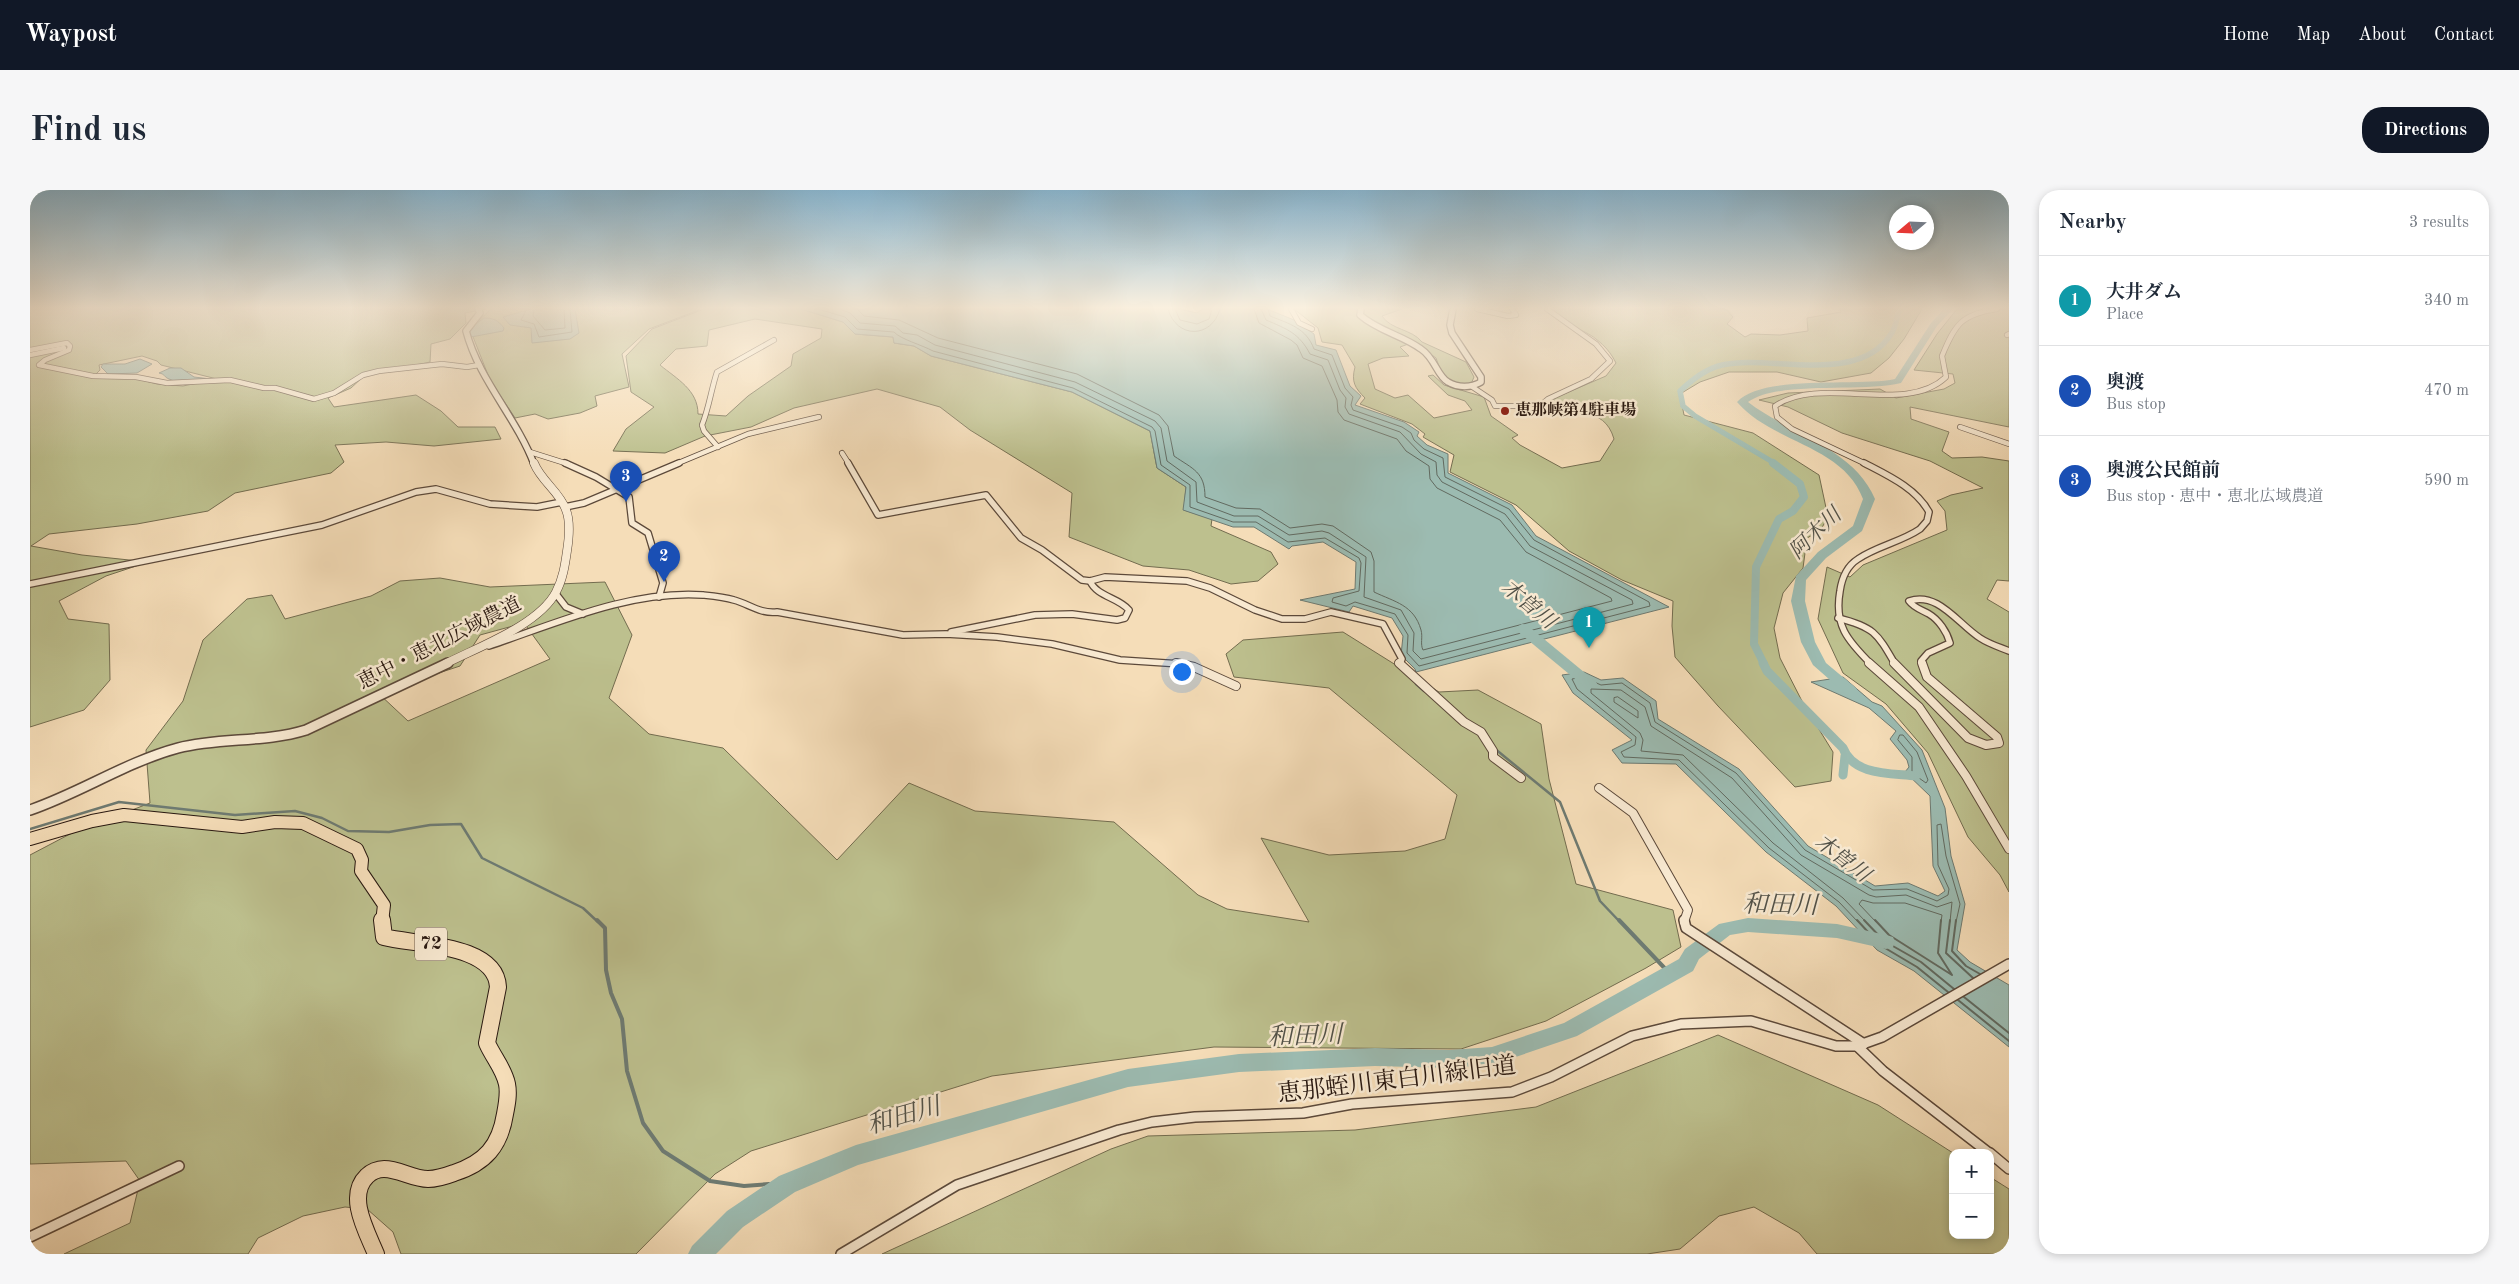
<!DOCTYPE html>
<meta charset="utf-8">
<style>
body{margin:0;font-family:"Old Standard TT","Noto Serif JP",serif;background:#f6f6f7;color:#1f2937}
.controls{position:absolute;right:15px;bottom:15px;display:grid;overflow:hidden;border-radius:10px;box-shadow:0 2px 8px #0003}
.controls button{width:45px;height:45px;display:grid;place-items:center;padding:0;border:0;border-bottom:1px solid #e0e1e3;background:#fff;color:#1f2937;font:25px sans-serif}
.compass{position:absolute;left:1859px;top:15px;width:45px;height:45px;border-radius:50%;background:#fff;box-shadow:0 2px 8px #0003;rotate:251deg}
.you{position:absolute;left:1151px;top:481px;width:18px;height:18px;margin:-12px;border:4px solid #fff;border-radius:50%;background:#1a73e8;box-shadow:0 0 0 8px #1a73e833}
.badge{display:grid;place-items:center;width:32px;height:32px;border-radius:50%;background:#111827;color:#fff;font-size:16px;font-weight:700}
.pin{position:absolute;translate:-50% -41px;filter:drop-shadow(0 1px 2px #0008)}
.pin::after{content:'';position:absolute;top:26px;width:18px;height:15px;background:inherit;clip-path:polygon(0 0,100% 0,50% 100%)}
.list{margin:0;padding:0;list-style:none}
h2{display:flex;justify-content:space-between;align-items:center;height:65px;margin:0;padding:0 20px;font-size:21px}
h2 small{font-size:16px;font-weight:400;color:#747a83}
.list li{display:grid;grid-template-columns:32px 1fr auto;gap:15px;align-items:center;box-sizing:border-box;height:90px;padding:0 20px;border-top:1px solid #e0e1e3}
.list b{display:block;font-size:19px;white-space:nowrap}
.list p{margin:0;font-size:16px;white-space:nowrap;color:#747a83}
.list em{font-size:16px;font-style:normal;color:#747a83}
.map{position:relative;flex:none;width:1979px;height:1064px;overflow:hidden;border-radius:20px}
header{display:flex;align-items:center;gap:30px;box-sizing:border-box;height:70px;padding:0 25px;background:#111827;color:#fff}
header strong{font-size:24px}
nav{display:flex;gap:28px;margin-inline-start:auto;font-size:18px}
.intro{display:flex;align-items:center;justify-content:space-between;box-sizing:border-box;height:120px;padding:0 30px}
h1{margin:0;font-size:35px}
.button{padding:12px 22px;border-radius:20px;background:#111827;color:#fff;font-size:18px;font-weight:700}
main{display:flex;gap:30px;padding:0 30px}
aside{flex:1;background:#fff;border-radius:20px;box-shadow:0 2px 8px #0003}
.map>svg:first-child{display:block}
</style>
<header>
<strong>Waypost</strong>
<nav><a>Home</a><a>Map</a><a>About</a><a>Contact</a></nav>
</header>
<div class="intro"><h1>Find us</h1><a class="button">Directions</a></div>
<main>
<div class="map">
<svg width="1979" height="1064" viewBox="0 0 1979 1064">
<rect width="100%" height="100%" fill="#f5ddb8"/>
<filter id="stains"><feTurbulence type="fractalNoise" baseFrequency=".004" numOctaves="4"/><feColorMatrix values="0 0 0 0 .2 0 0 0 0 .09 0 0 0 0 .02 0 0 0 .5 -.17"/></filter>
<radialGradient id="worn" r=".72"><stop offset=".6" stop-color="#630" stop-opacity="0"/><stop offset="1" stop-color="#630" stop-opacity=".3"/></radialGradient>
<g fill="#bdc08e" stroke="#736c4f" fill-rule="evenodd">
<path d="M0,119H456L435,123L436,133L420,149L401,154L400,172L334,186L321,198L298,208L304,217L386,205L411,221L428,237H465L471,249L404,256L356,252L305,255L314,272L301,283L205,303L178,321L107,334L19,344L1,356L52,365L118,372L76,386L29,411L38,429L79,434L80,490L54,520L0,537ZM112,166L127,171L131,175L187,189L153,196L127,194L104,188L63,187L70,180L69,175Z"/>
<polygon points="461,119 668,119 669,120 619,139 592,164 599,197 565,206 567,216 550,223 518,229 505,224 485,228 460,190 440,139"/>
<path d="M674,119H771L813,132L825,144L863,147L864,153L884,156L901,166L1042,202L1120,241L1127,278L1156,297L1154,320L1182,329L1181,336L1241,362L1248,374L1228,391L1201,394L1159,380L1113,376L1039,347L1042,303L940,240L910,217L847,199L764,218L721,237L675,246L635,263L583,261L596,239L624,217L601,202L596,166L622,139ZM725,129L792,139L791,148L763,164L761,176L718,206L696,226L668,224C668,200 647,189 630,175L646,159L677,156L679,140Z"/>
<path d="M1264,119H1372L1352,126C1361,140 1382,139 1392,152L1436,172L1444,187L1441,194L1432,195L1420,192L1412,185L1406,168L1384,152L1370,157L1379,166L1353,168L1338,174L1345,199L1365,208L1378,205L1404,228L1442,220L1435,211L1418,205L1398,186L1403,185L1414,195L1454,207L1461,226L1488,245L1482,248L1490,255L1532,278L1570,271L1584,249C1574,214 1540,225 1512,220L1511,218L1520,210L1576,186L1586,173C1581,163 1575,156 1566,149C1554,139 1530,134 1524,119H1696L1703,127L1697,134L1715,147L1721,144L1750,145L1778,141L1777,128L1811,122L1810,119H1892L1874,149L1859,168L1841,183L1791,192L1747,182H1699L1670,192L1650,204L1654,225L1723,243L1789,285L1798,327L1790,341L1777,348L1773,378L1753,403L1744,438L1750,468L1774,515L1803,562L1801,591L1765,597L1688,516L1645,467L1642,436L1643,411L1592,390L1539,361L1486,315L1420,282L1424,265L1393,247L1395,244L1382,234L1330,214L1335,208C1325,198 1321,192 1325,177L1312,155L1292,152L1288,138Z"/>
<polygon points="1927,119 1979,119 1979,237 1880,217 1881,229 1919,242 1912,261 1922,268 1952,267 1979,271 1979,391 1967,390 1957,409 1979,422 1979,702 1970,685 1938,647 1898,563 1856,514 1813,483 1788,429 1797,377 1820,387 1833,375 1917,340 1915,321 1907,311 1921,305 1953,298 1900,271 1812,243 1758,217 1729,210 1758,203 1850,199 1866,208 1914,199 1925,193 1923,184 1884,180 1907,144"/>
<path d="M410,388L460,397L575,392L602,445L579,508L619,544L693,558L807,670L879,593L945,621L1084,632L1168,705L1197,719L1279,732L1231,648L1299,665L1375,661L1415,649L1427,605L1299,498L1204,487L1196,464L1213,450L1313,442L1409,502L1448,500L1511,534L1519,589L1546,694L1643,720L1651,757L1616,778L1516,831L1431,859L1184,857L962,886L721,961L685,984L606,1064H371L363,1042L337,1019L315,1017L273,1026L228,1048L218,1064H34L100,1033L110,991L96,971L0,974V665L40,644L120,613L116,560L153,511L173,450L217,409L242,405L255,429L341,406L370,391ZM494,433L520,469L378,531L348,503L430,476L450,445Z"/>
<polygon points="1688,845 1848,915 1923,963 1923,1045 1960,1045 1960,987 1979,999 1979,1064 1787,1064 1769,1043 1724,1017 1689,1026 1650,1059 1617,1064 852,1064 1081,959 1118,946 1325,940 1506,917"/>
</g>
<g fill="#9cbbb1" stroke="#6e7a71">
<polygon points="501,119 545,119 549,143 540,149 502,153 501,138 480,135 473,127"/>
<polygon points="771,119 1150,119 1167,123 1172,119 1237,119 1264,130 1284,144 1286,155 1306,160 1320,196 1331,206 1325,215 1374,232 1389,242 1387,246 1397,255 1418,264 1418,283 1482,315 1506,346 1639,417 1386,482 1385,479 1371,465 1373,446 1362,428 1323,416 1319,422 1270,410 1325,399 1326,372 1293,352 1262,356 1259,359 1224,337 1203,337 1153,320 1156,297 1127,278 1120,241 1042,202 901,166 884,156 864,153 863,147 825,144 813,132"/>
<path d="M454,128C463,128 468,130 474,138L473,141L441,147L439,139Z"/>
<polygon points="110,169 122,174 107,183 78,184 71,177 73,174 95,174"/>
<path d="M140,178H151L164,187L181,189C169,190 150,195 139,189C134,187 135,184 129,183Z"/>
<polygon points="1554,482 1571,490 1593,488 1626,511 1628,529 1709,579 1778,656 1845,696 1878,693 1908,706 1915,701 1903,676 1900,606 1875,582 1879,577 1877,570 1860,549 1866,541 1839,518 1781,492 1813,487 1842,512 1852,516 1892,560 1915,618 1921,666 1935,714 1927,760 1940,772 1979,795 1979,857 1884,781 1847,760 1806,716 1736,662 1646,574 1592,573 1582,560 1602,550 1543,503 1532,485"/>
</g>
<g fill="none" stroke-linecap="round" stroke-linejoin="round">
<g stroke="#626a60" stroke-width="1">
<polyline points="497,119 491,130 504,134 509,147 542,142 540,119"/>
<polyline points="504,119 503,126 515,140 535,138 534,119"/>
<path d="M788,119L815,127L827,139L864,142C870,149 892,155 903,161L1043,198L1122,237L1125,241L1131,275L1160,295V317L1203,332H1226L1258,352L1295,348L1329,368L1331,373L1329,401L1303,408L1302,412L1316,416L1325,412L1365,424L1378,445L1377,463L1389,476L1620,416L1619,412L1504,350L1479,319L1415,287L1413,268L1394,259L1384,250L1381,243L1372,237L1323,220L1321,215L1323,207L1315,198L1302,165L1284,159C1276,138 1260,134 1240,126L1238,119"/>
<path d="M810,119L820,123L830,133L865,136L873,143L887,145L905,155L1045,192L1125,231L1131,238L1137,271L1166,292L1167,312L1204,326H1228L1259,345L1292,341L1299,343L1336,367L1334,407L1371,420L1384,443L1383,461L1391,469L1603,414L1602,410L1500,356L1475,324L1412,292L1407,285L1406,272L1391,264L1370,242L1319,224L1315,217L1316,208L1310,200L1298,170L1280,164C1269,143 1257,139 1236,130L1231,119"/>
<path d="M827,119L834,126L869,130L908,148L1047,184L1129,225L1138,236L1144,266C1163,279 1175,282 1175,307L1206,318L1230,319L1260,338L1292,334L1303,336L1341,362L1344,371V402C1365,412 1384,415 1391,440C1393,447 1390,454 1393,460L1582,411L1581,408L1496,362L1470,330L1407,298L1400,289L1399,276L1376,261L1367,249L1314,230L1308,222L1307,210L1292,176L1273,168L1267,155L1261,150L1229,133L1224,119"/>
<path d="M1138,119C1146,149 1182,149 1190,119"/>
<polyline points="1145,119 1150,130 1167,134 1179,129 1182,119"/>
<polygon points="1588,507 1608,521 1608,528 1584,512 1584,508"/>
<polygon points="1870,545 1873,545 1887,562 1898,590 1896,593 1882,583 1882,567 1868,550"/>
<polyline points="1828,732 1809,712 1739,658 1649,570 1594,567 1591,562 1605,555 1606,547 1547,499 1542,489 1553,487 1571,495 1592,493 1620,513 1625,532 1706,583 1775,660 1843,700 1877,699 1907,711 1918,705 1919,699 1908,675 1907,635 1911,634 1916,666 1930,714 1926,732"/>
<polyline points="1836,732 1813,708 1743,653 1653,565 1611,561 1613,550 1610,543 1561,503 1561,499 1591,500 1615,517 1621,536 1702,588 1771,665 1839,705 1846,707 1876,705 1907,717 1922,712 1920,732"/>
<polyline points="1846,732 1829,714 1832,710 1843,713 1875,713 1912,725 1911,732"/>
</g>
<g stroke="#626a60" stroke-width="2">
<polyline points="1827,730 1850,755 1887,777 1918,802"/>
<polyline points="1834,730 1854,751 1891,772 1924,799"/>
<polyline points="1845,730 1859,745 1922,785 1908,763 1911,730"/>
<polyline points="1920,730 1916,763 1943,788"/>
<polyline points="1926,730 1922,761 1936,776 1950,784"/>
<polyline points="1934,807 1979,843"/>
<polyline points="1928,810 1979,851"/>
</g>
<g stroke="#6e7a71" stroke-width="2.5">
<polyline points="1386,490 1386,494 1394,501"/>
<polyline points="1464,558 1530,612 1570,711 1590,732"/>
<polyline points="0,639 89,612 205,625 265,621 292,628 318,641 359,642 400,635 431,634 452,668 553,718 568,732"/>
</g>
<g stroke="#6e7a71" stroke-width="4">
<polyline points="567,730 575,738 576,780 581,803 592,829 597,881 613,933 633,961 680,991 714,996 739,994 745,1003"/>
<polyline points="1589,730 1644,788 1645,782"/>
</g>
<path stroke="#9cbbb1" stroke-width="5.5" d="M1746,274L1665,226L1653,216L1650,201C1662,190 1675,179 1692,175C1740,164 1829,196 1861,144C1866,138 1867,127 1869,119"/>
<polyline stroke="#9cbbb1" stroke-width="8" points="1734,474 1724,454 1726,377 1749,329 1763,321 1774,307 1770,294 1743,273"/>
<g stroke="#9cbbb1" stroke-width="9">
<path d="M1733,473L1737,481L1813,558C1824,586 1861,583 1886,586"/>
<polyline points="1813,585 1815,566"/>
</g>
<g fill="#9cbbb1" fill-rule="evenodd">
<path d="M1914,119H1923L1907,136L1871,193C1831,203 1750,190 1718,212C1759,244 1824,258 1845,309L1832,341L1796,368L1776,390L1775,411L1785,452L1796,473L1826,498L1828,501L1826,504H1816L1783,475L1771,452L1761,411L1766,386L1788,362L1823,336L1833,309C1813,255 1742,253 1707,212C1732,184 1828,197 1865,189L1901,133Z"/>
<polygon points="1492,434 1497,435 1566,492 1568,495 1566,498 1556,498 1487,441 1485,438"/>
<polygon points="1718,728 1807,734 1856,745 1863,747 1865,752 1863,757 1856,759 1807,748 1718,742 1700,745 1669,769 1663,781 1547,846 1462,875 1419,878 1345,876 1209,882 1098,897 828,975 765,1002 713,1037 686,1064 658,1064 662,1056 697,1021 749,986 826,955 1098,879 1209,864 1345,858 1419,860 1462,857 1534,833 1649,769 1655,759 1689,734"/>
</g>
<defs>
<g id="minor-far3">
<polyline points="1261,119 1269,133 1282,139"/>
<polyline points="1447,119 1478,126 1486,125 1482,119"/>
<polyline points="1977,145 1979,144"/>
<polyline points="0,160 37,153 40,156 39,160 15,170 9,175 63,186 106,187 137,193 200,190 234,198 245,198 284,209 304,203 333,185 349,181 412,174 437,177 449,175"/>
<polyline points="0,165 34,158"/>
<polyline points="1441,196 1462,210 1465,216 1510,216 1518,209 1561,189 1580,171 1566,154 1517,119"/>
<polyline points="1930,237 1979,254"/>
<path d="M688,257L674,241L672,235C679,218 681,200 687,182L744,150"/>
<polyline points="500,262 538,274"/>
<polyline points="812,263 819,274"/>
<polyline points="646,274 718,244 789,227"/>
<path d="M1836,274L1762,239L1747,227L1745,216C1792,184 1875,226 1916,187L1912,166C1925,134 1932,124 1967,119"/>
</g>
<g id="minor-far2">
<polyline points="535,273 566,287 599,307 602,333 618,343 633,393 629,407"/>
<polyline points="818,273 848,325 956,305 991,348 1012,360 1052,390 1060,391 1075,387 1157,391 1180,398 1225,420 1252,429 1275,429 1301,422 1353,434 1372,469 1370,474"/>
<path d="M1834,273C1857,285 1886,298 1899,322L1897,331L1890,339C1871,352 1847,356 1828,369C1817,376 1812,387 1810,401C1804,435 1817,450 1841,474"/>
<polyline points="535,317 554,313 649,273"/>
<polyline points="0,394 292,335 386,302 406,299 460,314 507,317 532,312"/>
<polyline points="526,404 536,417 553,424"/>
<path d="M1808,428C1844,437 1847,443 1865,474"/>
<path d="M921,442L1005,425L1042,424L1087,430L1095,428L1099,420C1088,407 1067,407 1060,391"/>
<path d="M459,456C527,433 600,400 673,405C683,406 694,407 704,410C719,414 730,424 747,422L873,445L916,444L967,447L1022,454L1090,470L1151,474"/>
<path d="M1892,474L1891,471L1898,463L1920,453C1917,442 1909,430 1899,424C1892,420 1884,418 1879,411C1908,401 1928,434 1950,448C1959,454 1969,457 1979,461"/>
</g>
<g id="minor-far1">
<polyline points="1146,473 1164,477 1206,496"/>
<polyline points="1369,473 1434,532 1451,542 1463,561 1463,567 1491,588"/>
<polyline points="1839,473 1889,517 1936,586 1979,659"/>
<polyline points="1864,473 1938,548 1956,555 1969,553 1967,547 1897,487 1892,473"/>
<polyline points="1569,598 1603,623 1658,720 1654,732"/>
</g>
<g id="minor">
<polyline points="1654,730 1656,738 1834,854"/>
<polyline points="1827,856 1853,881 1959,963"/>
<polyline points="1960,963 1979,979"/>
<polyline points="0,1047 149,976"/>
<polyline points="811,1064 927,995 1089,940 1122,932 1165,927 1273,923 1322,914 1482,902 1521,887 1602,846 1651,834 1721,831 1806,856 1827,856 1852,847 1979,774"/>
</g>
<g id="tertiary-far2">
<path d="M448,119L450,123L436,141C449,190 486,227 504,274"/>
<path d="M1331,119L1330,125C1348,141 1372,145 1391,159C1405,168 1407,186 1418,192C1428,198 1441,198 1451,192V187L1422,143L1420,135L1423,119"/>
</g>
<path id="tertiary-far1" d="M415,474C448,457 509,435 526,402C533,389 535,375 537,361C539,348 541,332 536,320C530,302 511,291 504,273"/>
<path id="tertiary" d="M0,620C50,603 96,572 148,558C190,547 234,553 276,540L418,473"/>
<polyline id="primary-far1" points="0,649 62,631 94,625 212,637 245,632 273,633 327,659 332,670 331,681 354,715 352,732"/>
<path id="primary" d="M346,1064C337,1042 316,1006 337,986C341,982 348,979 354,979C369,979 383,989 398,989C407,989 416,986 424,983C455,973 470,956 475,924C477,914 479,904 477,894C474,879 463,867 457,853L468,797C466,754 386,755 354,747L352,730"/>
</defs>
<use href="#minor-far3" stroke="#5c493a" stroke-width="6"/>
<use href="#minor-far2" stroke="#5c493a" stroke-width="8"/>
<use href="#minor-far1" stroke="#5c493a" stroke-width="10"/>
<use href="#minor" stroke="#5c493a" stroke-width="12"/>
<use href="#tertiary-far2" stroke="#5c493a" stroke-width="8"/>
<use href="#tertiary-far1" stroke="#5c493a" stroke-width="9"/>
<use href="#tertiary" stroke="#5c493a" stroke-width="12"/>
<use href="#primary-far1" stroke="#291810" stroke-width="14"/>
<use href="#primary" stroke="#291810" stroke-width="18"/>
<use href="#minor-far3" stroke="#f8e9d1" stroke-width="4.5"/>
<use href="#minor-far2" stroke="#f8e9d1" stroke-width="5.5"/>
<use href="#minor-far1" stroke="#f8e9d1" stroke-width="8"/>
<use href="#minor" stroke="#f8e9d1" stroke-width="9"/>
<use href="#tertiary-far2" stroke="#f8e9d1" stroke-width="5.5"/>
<use href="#tertiary-far1" stroke="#f8e9d1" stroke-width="8"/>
<use href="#tertiary" stroke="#f8e9d1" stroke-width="9"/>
<use href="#primary-far1" stroke="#f5ddb8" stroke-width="12"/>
<use href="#primary" stroke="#f5ddb8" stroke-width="16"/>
</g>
<linearGradient id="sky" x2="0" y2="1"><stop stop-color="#89b7d2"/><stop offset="0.44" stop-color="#faf0df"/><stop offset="1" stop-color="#faf0df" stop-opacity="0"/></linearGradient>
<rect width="1979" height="268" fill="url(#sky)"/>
<circle fill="#8f2418" stroke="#f8e9d1" stroke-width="2" cx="1475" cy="221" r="5"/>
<g text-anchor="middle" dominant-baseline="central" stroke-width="5" stroke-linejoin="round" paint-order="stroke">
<g font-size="16" font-weight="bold" fill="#291810" stroke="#f8e9d1" text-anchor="start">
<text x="1485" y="221">恵那峡第4駐車場</text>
</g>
<rect fill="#f8e9d1" stroke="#67574a" stroke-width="1" x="385" y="737.5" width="32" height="33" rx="4"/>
<g font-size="19" font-weight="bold" fill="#291810">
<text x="401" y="754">72</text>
</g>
<g font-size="20" fill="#291810" stroke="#f8e9d1">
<text transform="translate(410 454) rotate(-27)">恵中・恵北広域農道</text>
</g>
<g font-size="21" font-style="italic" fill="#515148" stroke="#f8e9d1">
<text transform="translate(1786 344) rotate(-44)">阿木川</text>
<text transform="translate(1498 415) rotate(40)">木曽川</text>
<text transform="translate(1812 669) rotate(38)">木曽川</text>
</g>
<g font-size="24" fill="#291810" stroke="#f8e9d1">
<text transform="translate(1367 891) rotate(-7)">恵那蛭川東白川線旧道</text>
</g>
<g font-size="25" font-style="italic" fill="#515148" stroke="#f8e9d1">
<text transform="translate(1750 716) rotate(1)">和田川</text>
<text transform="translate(1275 847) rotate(-2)">和田川</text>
<text transform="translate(874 927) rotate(-16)">和田川</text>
</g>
</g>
<rect width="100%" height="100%" filter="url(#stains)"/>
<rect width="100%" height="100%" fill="url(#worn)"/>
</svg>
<div class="controls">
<button>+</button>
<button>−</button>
</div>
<svg class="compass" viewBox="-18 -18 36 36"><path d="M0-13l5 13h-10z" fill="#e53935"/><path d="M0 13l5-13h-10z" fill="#747a83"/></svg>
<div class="you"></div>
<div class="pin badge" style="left:1559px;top:458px;background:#0f9aa8">1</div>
<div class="pin badge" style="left:634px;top:392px;background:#1a4fb4">2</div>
<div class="pin badge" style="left:596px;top:312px;background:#1a4fb4">3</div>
</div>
<aside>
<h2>Nearby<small>3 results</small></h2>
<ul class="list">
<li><span class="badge" style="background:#0f9aa8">1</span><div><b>大井ダム</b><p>Place</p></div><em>340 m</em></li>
<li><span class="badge" style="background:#1a4fb4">2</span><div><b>奥渡</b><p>Bus stop</p></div><em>470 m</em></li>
<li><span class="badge" style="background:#1a4fb4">3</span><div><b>奥渡公民館前</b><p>Bus stop · 恵中・恵北広域農道</p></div><em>590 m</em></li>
</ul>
</aside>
</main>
